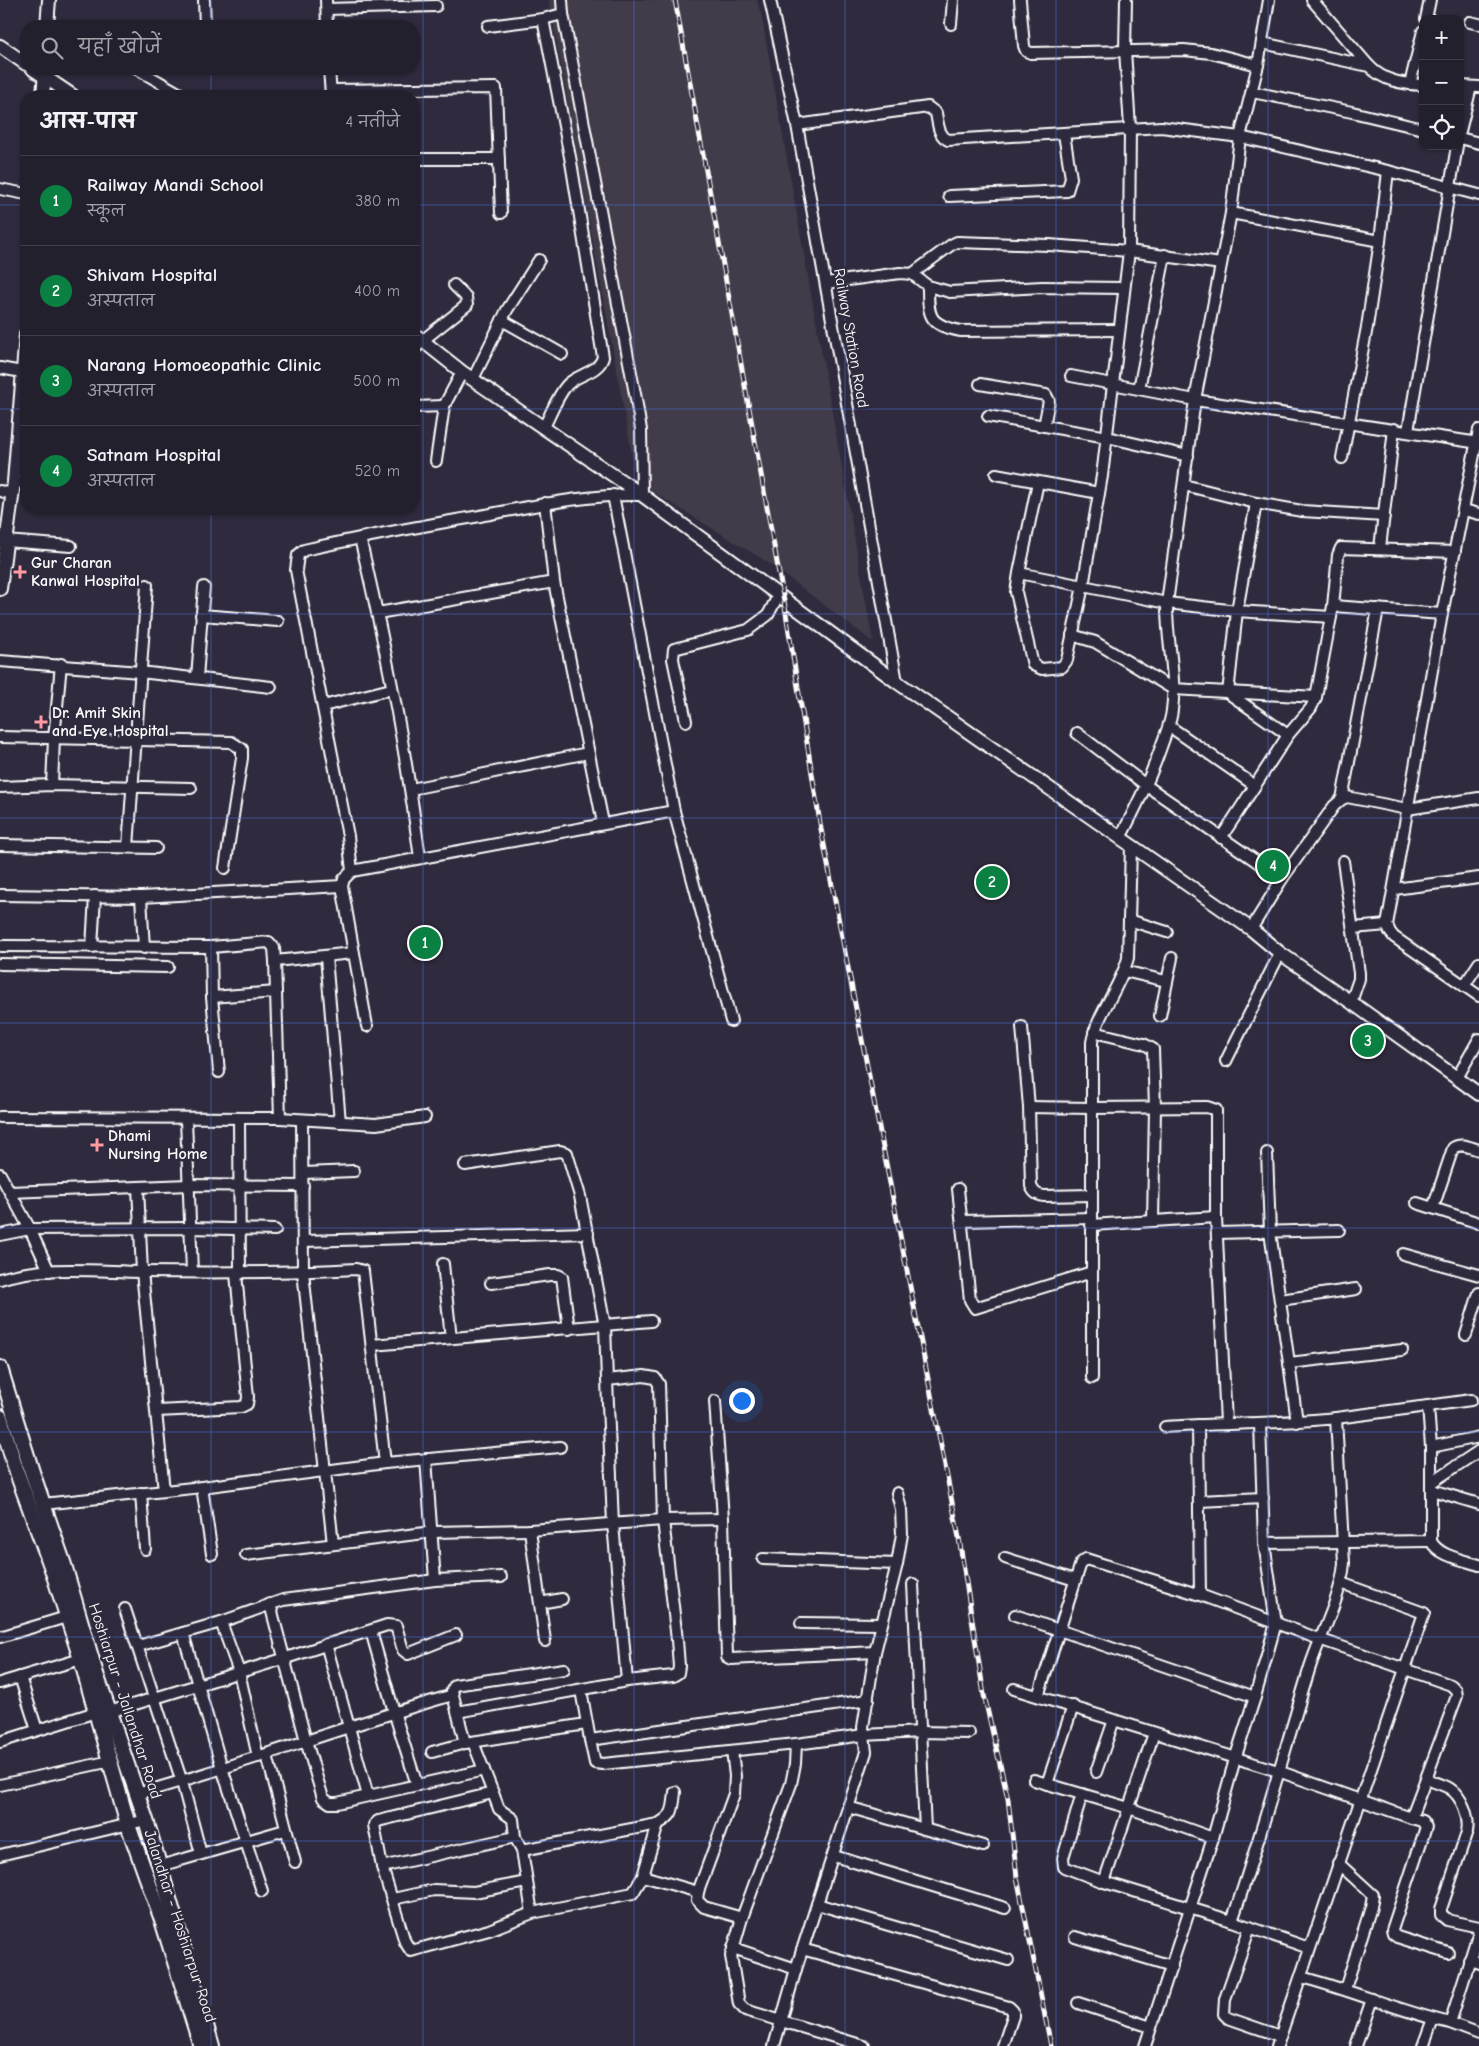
<!DOCTYPE html>
<html lang="hi">
<meta charset="utf-8">
<style>
body{margin:0;font-family:"Comic Neue","Playpen Sans Deva",sans-serif;background:#2f2d3a;color:#f1f3f6}
.controls{position:absolute;right:15px;top:15px;display:grid;overflow:hidden;border-radius:10px;box-shadow:0 1px 4px #0004}
.controls button{width:45px;height:45px;display:grid;place-items:center;padding:0;border:0;border-bottom:1px solid #403e4a;background:#23202e;color:#f1f3f6;font:25px sans-serif}
.you{position:absolute;left:741px;top:1400px;width:18px;height:18px;margin:-12px;border:4px solid #fff;border-radius:50%;background:#1a73e8;box-shadow:0 0 0 8px #1a73e833}
.badge{display:grid;place-items:center;width:32px;height:32px;border-radius:50%;background:#0b8043;color:#fff;font-size:16px;font-weight:700}
.pin{position:absolute;translate:-50% -50%;border:2px solid #fff;box-shadow:0 1px 5px #0006}
.list{margin:0;padding:0;list-style:none}
h2{display:flex;justify-content:space-between;align-items:center;height:65px;margin:0;padding:0 20px;font-size:21px}
h2 small{font-size:16px;font-weight:400;color:#a3a3aa}
.list li{display:grid;grid-template-columns:32px 1fr auto;gap:15px;align-items:center;box-sizing:border-box;height:90px;padding:0 20px;border-top:1px solid #403e4a}
.list b{display:block;font-size:19px;white-space:nowrap}
.list p{margin:0;font-size:16px;white-space:nowrap;color:#a3a3aa}
.list em{font-size:16px;font-style:normal;color:#a3a3aa}
.icon{flex:none;width:28px;height:28px;fill:none;stroke:currentColor;stroke-width:2;stroke-linecap:round;stroke-linejoin:round}
.map{position:relative;flex:none;width:1479px;height:2046px;overflow:hidden}
.search{position:absolute;background:#23202e;box-shadow:0 1px 4px #0004;left:20px;top:20px;width:400px;height:55px;display:flex;align-items:center;gap:12px;box-sizing:border-box;padding:0 18px;border-radius:20px;color:#a3a3aa;font-size:19px}
.panel{position:absolute;background:#23202e;box-shadow:0 1px 4px #0004;left:20px;top:90px;width:400px;height:425px;border-radius:20px}
.map>svg:first-child{display:block}
</style>
<div class="map">
<svg width="1479" height="2046" viewBox="0 0 1479 2046">
<rect width="100%" height="100%" fill="#2f2a3d"/>
<filter id="ink" filterUnits="userSpaceOnUse"><feTurbulence type="fractalNoise" baseFrequency=".02" numOctaves="2"/><feDisplacementMap in="SourceGraphic" scale="10" xChannelSelector="R" yChannelSelector="G"/><feConvolveMatrix kernelMatrix="1 2 1 2 8 2 1 2 1" color-interpolation-filters="sRGB"/></filter>
<g filter="url(#ink)">
<polygon fill="#433b48" points="549,0 757,0 762,18 873,642 770,564 637,482"/>
<g fill="none" stroke-linecap="round" stroke-linejoin="round">
<defs>
<g id="minor">
<polyline points="204,0 205,26"/>
<polyline points="326,0 327,26"/>
<polyline points="770,0 797,125 897,682"/>
<polyline points="1020,0 1024,46 1026,51 1031,53 1184,50 1211,53 1258,65"/>
<polyline points="1126,0 1125,50 1130,128 1129,251 1102,476 1083,586 1167,603 1237,611 1331,617"/>
<polyline points="1312,0 1369,66"/>
<polyline points="327,9 436,6"/>
<path d="M543,19L571,162L603,357C599,373 577,374 567,385C557,396 551,414 544,427"/>
<polyline points="1426,19 1430,0"/>
<polyline points="1470,22 1479,24"/>
<polyline points="951,24 953,0"/>
<polyline points="488,26 543,19 563,14"/>
<path d="M1262,43L1369,66C1383,81 1402,84 1423,85"/>
<polyline points="137,69 184,96"/>
<polyline points="329,69 331,95"/>
<polyline points="1410,84 1423,31"/>
<polyline points="1460,86 1479,87"/>
<polyline points="331,90 496,88 501,213"/>
<polyline points="1252,92 1352,112 1423,129"/>
<path d="M797,125L928,107L936,113C938,123 938,135 948,140L1161,127L1240,137L1388,171"/>
<polyline points="1460,131 1471,87"/>
<polyline points="1460,138 1479,143"/>
<polyline points="414,159 499,159"/>
<polyline points="0,189 26,194"/>
<polyline points="949,196 1067,191 1071,178 1064,134"/>
<polyline points="1231,213 1240,137 1258,65 1269,0"/>
<polyline points="912,274 951,245 957,242 1049,245 1129,251 1221,264"/>
<polyline points="826,283 900,273 912,274 928,286 950,292 1042,287 1123,288"/>
<path d="M928,286C928,317 929,325 961,331L1119,330"/>
<polyline points="502,320 562,354"/>
<polyline points="414,350 422,341 467,305 466,297 454,285"/>
<polyline points="0,368 22,372"/>
<polyline points="1071,376 1195,400 1479,443"/>
<polyline points="473,379 507,310 539,260"/>
<polyline points="980,384 1046,395 1049,401 1044,426"/>
<polyline points="1139,389 1165,255"/>
<polyline points="414,407 444,406"/>
<polyline points="988,416 1107,437 1188,456"/>
<polyline points="1479,430 1442,614 1387,925 1390,932 1394,937 1479,996"/>
<polyline points="1408,431 1457,146"/>
<polyline points="1342,458 1367,327 1380,241"/>
<polyline points="436,461 444,406 462,372"/>
<polyline points="996,474 1099,493"/>
<polyline points="14,482 26,483"/>
<polyline points="1184,485 1256,503 1302,511 1384,516"/>
<polyline points="0,491 12,494"/>
<polyline points="545,503 554,582 603,823"/>
<polyline points="1256,503 1237,611 1228,693 1288,735"/>
<polyline points="1464,510 1479,514"/>
<path d="M360,538C385,643 406,750 420,858"/>
<polyline points="5,541 71,546"/>
<polyline points="1380,548 1394,429"/>
<polyline points="1019,573 1083,586 1067,660 1062,667 1042,669 1033,665 1016,592 1019,573 1038,482"/>
<polyline points="1333,606 1442,614"/>
<polyline points="378,613 554,582"/>
<polyline points="201,615 278,621"/>
<polyline points="1072,635 1095,642 1173,689 1316,697 1333,606 1338,555 1341,548 1455,552"/>
<polyline points="0,661 140,672 271,687"/>
<polyline points="197,678 204,587"/>
<polyline points="323,706 391,689"/>
<polyline points="686,721 673,659 674,649 748,630 768,615 778,596"/>
<polyline points="1169,726 1254,785"/>
<polyline points="1077,733 1147,786 1282,879"/>
<polyline points="0,737 231,742 242,749 242,758 225,868"/>
<polyline points="52,785 54,739 61,664"/>
<polyline points="0,787 52,785 191,788"/>
<polyline points="411,789 588,753"/>
<polyline points="1342,799 1378,609"/>
<polyline points="674,811 731,1021"/>
<path d="M1120,838C1136,808 1150,779 1161,747C1165,735 1171,723 1172,710C1177,677 1166,638 1167,603L1195,400L1231,213L1380,241L1388,171L1479,195"/>
<polyline points="1221,838 1288,735 1311,708 1316,697"/>
<polyline points="0,845 156,848"/>
<polyline points="128,847 147,585"/>
<polyline points="1343,861 1359,973 1359,979 1351,1002"/>
<polyline points="352,871 674,811 613,495"/>
<polyline points="1394,889 1479,878"/>
<polyline points="0,895 141,897 342,886"/>
<polyline points="141,897 144,948"/>
<polyline points="1129,920 1167,932"/>
<polyline points="1353,928 1387,925"/>
<polyline points="1251,929 1282,879 1334,806 1342,799 1347,797 1407,809 1479,798"/>
<polyline points="0,946 211,947 269,942 274,948 275,961 280,1118"/>
<polyline points="92,947 95,896"/>
<polyline points="211,947 212,997 219,1072"/>
<polyline points="326,957 340,1122"/>
<polyline points="275,961 353,953"/>
<polyline points="0,964 168,967"/>
<polyline points="1124,971 1166,981"/>
<polyline points="1464,986 1479,963"/>
<polyline points="212,997 276,992"/>
<polyline points="1160,1016 1172,958"/>
<path d="M367,1026L342,886L344,879L352,871L348,836L296,570L298,555L304,550C362,537 421,526 480,516C534,506 588,494 642,495L641,430L636,399L563,14L562,0"/>
<path d="M1022,1027L1029,1107L1031,1186C1034,1193 1037,1195 1044,1196L1092,1195"/>
<polyline points="1094,1032 1144,1044 1153,1049 1155,1108 1153,1221"/>
<polyline points="1226,1061 1280,953"/>
<polyline points="1457,1078 1479,1039"/>
<polyline points="1029,1107 1091,1108 1207,1107 1216,1110 1216,1217 1226,1423"/>
<polyline points="0,1117 280,1118 376,1124 425,1117"/>
<polyline points="186,1119 192,1272"/>
<polyline points="239,1119 240,1274"/>
<polyline points="302,1120 303,1272 333,1544"/>
<polyline points="1267,1153 1270,1232 1289,1363"/>
<polyline points="465,1165 560,1151 567,1153 580,1196 605,1326 607,1380"/>
<polyline points="303,1173 354,1171"/>
<polyline points="0,1174 30,1229 49,1271"/>
<polyline points="138,1187 142,1272 164,1491"/>
<polyline points="958,1189 970,1300 975,1308 1092,1272"/>
<polyline points="10,1192 189,1185 303,1186"/>
<polyline points="1417,1203 1479,1223"/>
<path d="M1433,1208L1453,1148C1461,1142 1471,1148 1479,1150"/>
<polyline points="962,1221 1092,1218"/>
<polyline points="1091,1225 1216,1217"/>
<polyline points="1217,1233 1339,1230"/>
<polyline points="0,1235 30,1229 190,1228 275,1230"/>
<polyline points="304,1241 588,1233"/>
<polyline points="1403,1254 1479,1275"/>
<polyline points="443,1264 451,1338"/>
<path d="M0,1279C44,1265 94,1271 140,1272C212,1273 284,1273 356,1269L363,1271L385,1463"/>
<polyline points="491,1283 550,1275 558,1275 562,1277 569,1329"/>
<polyline points="1280,1300 1356,1289"/>
<polyline points="1466,1335 1479,1293"/>
<polyline points="372,1345 651,1321"/>
<path d="M1092,1378V1042C1098,1012 1120,988 1128,958L1131,846"/>
<polyline points="715,1401 723,1519 727,1657 731,1659 875,1652"/>
<polyline points="1428,1406 1471,1400"/>
<polyline points="157,1411 241,1407 247,1404 248,1397 236,1274"/>
<polyline points="1336,1418 1428,1406 1431,1447"/>
<polyline points="1297,1422 1289,1363 1402,1350"/>
<polyline points="1198,1425 1200,1595"/>
<path d="M1165,1427C1222,1423 1279,1424 1336,1418L1344,1563C1341,1598 1321,1633 1310,1667C1284,1752 1261,1837 1232,1921"/>
<polyline points="426,1459 435,1580"/>
<polyline points="1432,1482 1479,1451"/>
<polyline points="202,1487 212,1554"/>
<polyline points="1432,1490 1479,1504"/>
<polyline points="141,1493 145,1549"/>
<polyline points="1199,1501 1263,1498"/>
<polyline points="43,1504 202,1487 385,1463 560,1447"/>
<polyline points="530,1530 545,1641"/>
<path d="M1431,1541C1438,1556 1464,1560 1479,1565"/>
<polyline points="1264,1543 1431,1541 1431,1447 1479,1437"/>
<polyline points="246,1555 433,1532 530,1530 663,1520 723,1519"/>
<polyline points="1005,1558 1075,1580"/>
<polyline points="763,1559 897,1564"/>
<polyline points="913,1584 925,1829"/>
<polyline points="540,1603 562,1599"/>
<polyline points="270,1604 306,1741 323,1798 330,1803 337,1803 484,1770"/>
<polyline points="125,1609 182,1782 201,1854"/>
<polyline points="1015,1615 1255,1697"/>
<polyline points="221,1622 239,1672 258,1757"/>
<polyline points="801,1623 881,1624"/>
<polyline points="371,1631 394,1712 417,1785"/>
<polyline points="183,1633 222,1768 262,1891"/>
<polyline points="0,1637 73,1615"/>
<polyline points="326,1644 368,1796"/>
<polyline points="138,1646 221,1622 283,1600 435,1580 501,1577"/>
<polyline points="20,1677 37,1730"/>
<polyline points="0,1683 81,1659"/>
<polyline points="1014,1689 1278,1771 1411,1818 1457,1696 1456,1690 1451,1685 1319,1639 1200,1595 1086,1559 1081,1563 1038,1696"/>
<polyline points="581,1690 590,1740 868,1700"/>
<polyline points="109,1712 283,1659 387,1625 396,1626 403,1650 408,1654 456,1635"/>
<polyline points="457,1712 627,1681 673,1676 678,1673 679,1666 677,1640 663,1520 659,1384 655,1378 644,1376 607,1380 613,1524 627,1681"/>
<polyline points="590,1740 595,1763 603,1764 796,1744 864,1735 921,1732 969,1733"/>
<polyline points="0,1742 96,1712"/>
<path d="M473,1742L493,1793L378,1821L374,1825L382,1867L405,1942L411,1951L489,1930L532,1913L633,1893L643,1876L658,1824C674,1815 673,1810 675,1792"/>
<polyline points="465,1743 453,1695 452,1690 455,1685 564,1669"/>
<polyline points="796,1744 795,1764 791,1784 742,1918 731,1956 739,2004 745,2010 864,2046"/>
<polyline points="732,1751 735,1776 734,1794 698,1892 697,1900 704,1907 742,1918"/>
<polyline points="432,1752 465,1743 586,1724"/>
<polyline points="267,1755 295,1862"/>
<polyline points="1096,1772 1114,1720"/>
<path d="M1426,1779C1433,1782 1442,1784 1449,1788C1462,1796 1470,1817 1467,1832L1441,1909V1915L1447,1920L1479,1927"/>
<polyline points="1034,1780 1129,1808 1213,1838"/>
<polyline points="1047,1784 1073,1706"/>
<polyline points="0,1785 111,1761"/>
<polyline points="493,1793 499,1809 513,1819 515,1837"/>
<path d="M137,1794C244,1764 347,1725 453,1695"/>
<polyline points="1082,1794 1063,1858 1064,1867 1104,1882 1232,1921 1309,1948"/>
<polyline points="848,1807 983,1846"/>
<polyline points="1411,1818 1422,1821 1426,1827 1392,1930 1393,1934 1397,1937 1448,1953"/>
<polyline points="522,1850 658,1824"/>
<polyline points="0,1855 146,1820"/>
<polyline points="834,1856 1005,1908"/>
<polyline points="1338,1863 1373,1895 1371,1907 1345,1989"/>
<polyline points="160,1866 285,1830"/>
<polyline points="382,1867 515,1837 522,1850 532,1913"/>
<polyline points="643,1876 698,1892"/>
<polyline points="1104,1882 1154,1733"/>
<polyline points="393,1899 434,1890 474,1892 527,1882"/>
<polyline points="817,1904 1008,1960"/>
<polyline points="1250,1927 1225,1999 1224,2014 1228,2018 1280,2036"/>
<polyline points="1075,1937 1172,1966"/>
<polyline points="733,1948 796,1969"/>
<polyline points="802,1949 1009,2007 1013,2011 1013,2016 1003,2046"/>
<polyline points="1469,1960 1479,1963"/>
<path d="M1301,1977C1351,1990 1399,2011 1450,2023L1479,1931"/>
<polyline points="1078,2003 1151,2027"/>
<polyline points="1450,2023 1479,2034"/>
<polyline points="774,2046 796,1969 866,1752 863,1727 875,1652 897,1564 902,1534 901,1509 897,1493"/>
<polyline points="1145,2046 1213,1838 1235,1759 1255,1697 1276,1623 1264,1543 1260,1423"/>
<polyline points="1277,2046 1424,1613 1341,1583"/>
<polyline points="1356,2046 1372,1999"/>
<polyline points="1423,2046 1433,2019"/>
</g>
<g id="major">
<polyline points="47,26 49,0"/>
<polyline points="0,46 26,64"/>
<polyline points="33,69 73,96"/>
<polyline points="43,96 45,71"/>
<polyline points="414,334 462,372 642,495 897,682 1251,929 1280,953 1358,1007 1479,1094"/>
<polyline points="0,589 14,482 26,334"/>
</g>
<g id="highway">
<polyline points="0,1368 32,1472 64,1565 96,1674 146,1820 212,2046"/>
<polyline points="0,1417 17,1473 51,1566 81,1659 128,1825 162,1920 201,2046"/>
</g>
</defs>
<use href="#minor" stroke="#fff" stroke-width="14"/>
<use href="#major" stroke="#fff" stroke-width="16"/>
<use href="#highway" stroke="#fff" stroke-width="18"/>
<use href="#minor" stroke="#2f2a3d" stroke-width="10"/>
<use href="#major" stroke="#2f2a3d" stroke-width="12"/>
<use href="#highway" stroke="#2f2a3d" stroke-width="14"/>
<defs>
<polyline id="rail" points="675,0 784,601 821,829 959,1538 984,1695 1008,1799 1017,1877 1051,2046"/>
</defs>
<use href="#rail" stroke="#fff" stroke-width="5"/>
<use href="#rail" stroke="#2f2a3d" stroke-width="3" stroke-dasharray="9" stroke-linecap="butt"/>
</g>
</g>
<path fill="none" stroke="#4a71e0" stroke-width="1" stroke-opacity="0.55" d="M211,0V26M423,0V2046M634,0V2046M845,0V2046M1056,0V2046M1268,0V2046M211,69V96M0,205H26M414,205H1479M0,409H26M414,409H1479M211,509V2046M0,614H1479M0,818H1479M0,1023H1479M0,1228H1479M0,1432H1479M0,1637H1479M0,1841H1479"/>
<g fill="#ff9aa2" stroke="#2f2a3d" stroke-width="2">
<path d="M17.5 564.5h5v5h5v5h-5v5h-5v-5h-5v-5h5z"/>
<path d="M38.5 714.5h5v5h5v5h-5v5h-5v-5h-5v-5h5z"/>
<path d="M94.5 1137.5h5v5h5v5h-5v5h-5v-5h-5v-5h5z"/>
</g>
<g text-anchor="middle" dominant-baseline="central" stroke-width="5" stroke-linejoin="round" paint-order="stroke">
<g font-size="16" fill="#fff" stroke="#2f2a3d">
<text transform="translate(851 338) rotate(80)">Railway Station Road</text>
<text transform="translate(125 1701) rotate(72)">Hoshiarpur - Jallandhar Road</text>
<text transform="translate(180 1926) rotate(72)">Jalandhar - Hoshiarpur Road</text>
</g>
<g font-size="16" font-weight="bold" fill="#fff" stroke="#2f2a3d" text-anchor="start">
<text x="31" y="563">Gur Charan<tspan x="31" dy="18">Kanwal Hospital</tspan></text>
<text x="52" y="713">Dr. Amit Skin<tspan x="52" dy="18">and Eye Hospital</tspan></text>
<text x="108" y="1136">Dhami<tspan x="108" dy="18">Nursing Home</tspan></text>
</g>
</g>
</svg>
<div class="controls">
<button>+</button>
<button>−</button>
<button><svg class="icon" aria-label="locate" viewBox="0 0 24 24"><circle cx="12" cy="12" r="6"/><path d="M12 2v4M12 18v4M2 12h4M18 12h4"/></svg></button>
</div>
<div class="you"></div>
<div class="pin badge" style="left:425px;top:943px">1</div>
<div class="pin badge" style="left:992px;top:882px">2</div>
<div class="pin badge" style="left:1368px;top:1041px">3</div>
<div class="pin badge" style="left:1273px;top:866px">4</div>
<div class="search"><svg class="icon" aria-label="search" viewBox="0 0 24 24"><circle cx="10" cy="10" r="6"/><path d="M15 15l6 6"/></svg>यहाँ खोजें</div>
<section class="panel">
<h2>आस-पास<small>4 नतीजे</small></h2>
<ul class="list">
<li><span class="badge">1</span><div><b>Railway Mandi School</b><p>स्कूल</p></div><em>380 m</em></li>
<li><span class="badge">2</span><div><b>Shivam Hospital</b><p>अस्पताल</p></div><em>400 m</em></li>
<li><span class="badge">3</span><div><b>Narang Homoeopathic Clinic</b><p>अस्पताल</p></div><em>500 m</em></li>
<li><span class="badge">4</span><div><b>Satnam Hospital</b><p>अस्पताल</p></div><em>520 m</em></li>
</ul>
</section>
</div>
